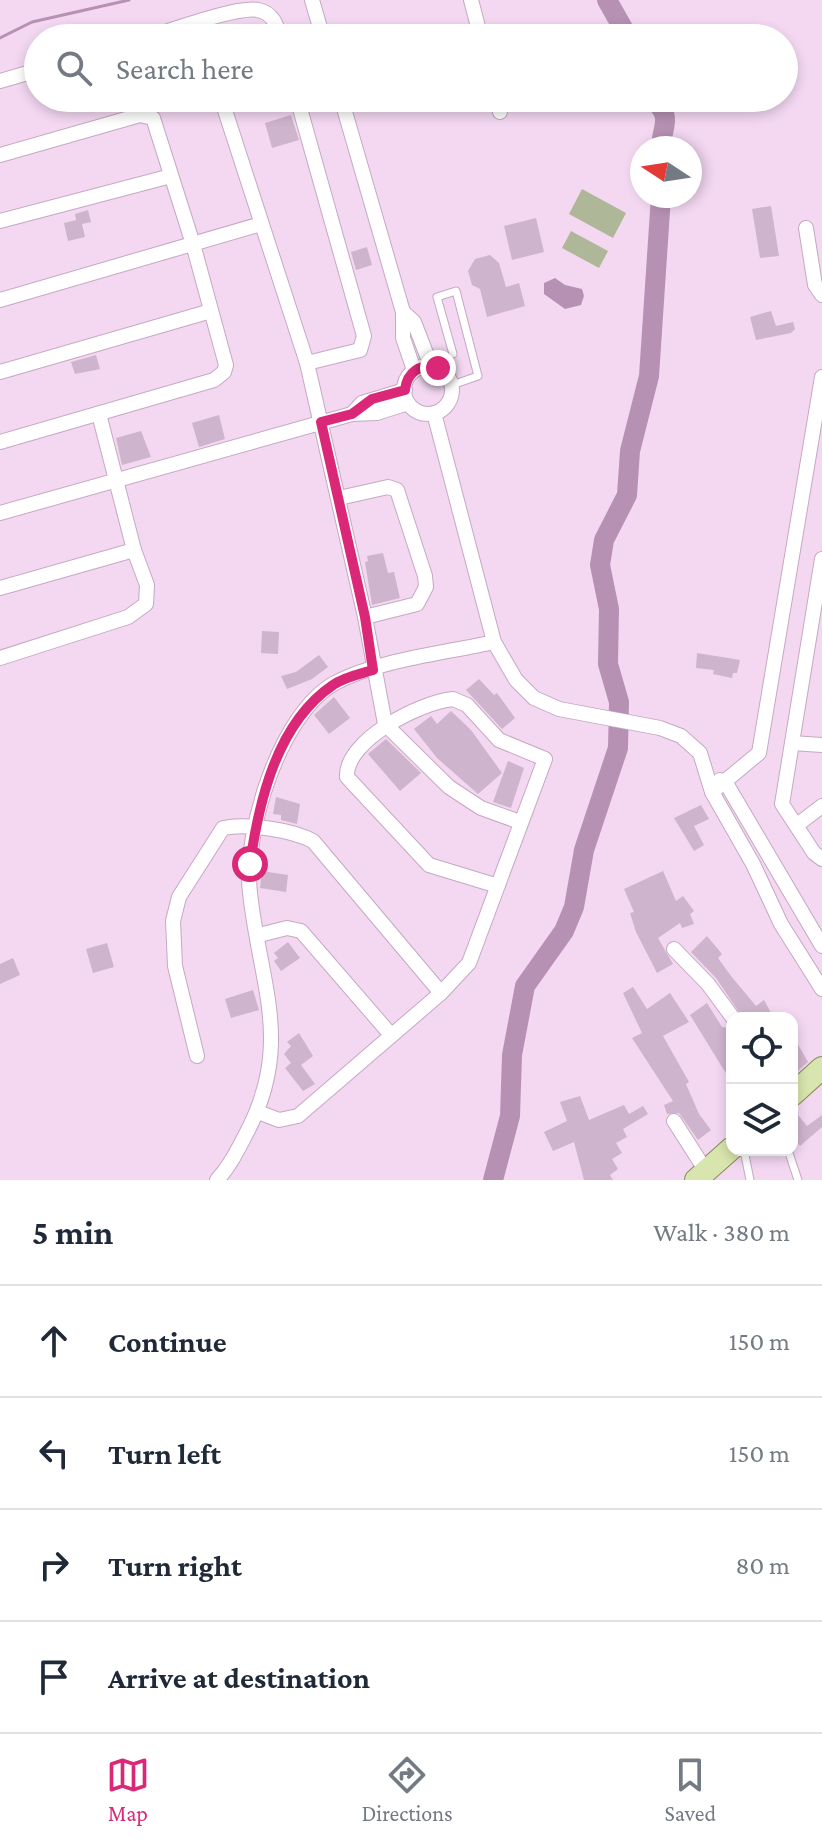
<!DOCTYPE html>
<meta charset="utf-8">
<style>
body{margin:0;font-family:"Crimson Pro",serif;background:#f2f2f3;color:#1f2937}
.controls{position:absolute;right:24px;bottom:24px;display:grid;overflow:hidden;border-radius:16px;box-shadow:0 4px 12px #0003}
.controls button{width:72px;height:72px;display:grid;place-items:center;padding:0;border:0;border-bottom:2px solid #e0e1e3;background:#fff;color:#1f2937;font:40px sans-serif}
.compass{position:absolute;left:630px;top:136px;width:72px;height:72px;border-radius:50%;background:#fff;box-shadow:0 4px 12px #0003;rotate:282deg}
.stop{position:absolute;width:24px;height:24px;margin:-18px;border:6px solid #db2777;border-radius:50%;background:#fff}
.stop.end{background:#db2777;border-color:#fff;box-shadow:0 2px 8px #0008}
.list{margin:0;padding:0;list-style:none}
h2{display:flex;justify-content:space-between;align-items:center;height:104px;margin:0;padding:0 32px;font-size:34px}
h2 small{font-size:26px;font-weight:400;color:#747a83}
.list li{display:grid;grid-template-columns:52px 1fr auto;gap:24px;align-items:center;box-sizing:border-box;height:112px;padding:0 32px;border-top:2px solid #e0e1e3}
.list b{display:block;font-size:30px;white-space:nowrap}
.list em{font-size:26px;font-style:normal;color:#747a83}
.icon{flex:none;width:44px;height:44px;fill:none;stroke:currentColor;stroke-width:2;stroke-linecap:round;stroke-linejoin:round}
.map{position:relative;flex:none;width:822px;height:1180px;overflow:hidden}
.search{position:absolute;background:#fff;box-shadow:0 4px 12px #0003;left:24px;right:24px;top:24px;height:88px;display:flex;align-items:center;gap:20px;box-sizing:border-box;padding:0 28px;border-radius:44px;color:#747a83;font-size:30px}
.sheet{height:552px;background:#fff}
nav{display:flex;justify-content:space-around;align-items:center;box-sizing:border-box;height:112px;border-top:2px solid #e0e1e3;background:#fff;font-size:22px;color:#747a83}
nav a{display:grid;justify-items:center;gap:4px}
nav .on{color:#db2777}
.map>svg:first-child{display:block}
</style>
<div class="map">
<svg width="822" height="1180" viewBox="0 0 822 1180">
<rect width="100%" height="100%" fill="#f4d8f2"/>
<g fill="#afb799">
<polygon points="582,189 626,213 613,238 569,214"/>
<polygon points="571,231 608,251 599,268 562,248"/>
</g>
<polygon fill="#b791b4" points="555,278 565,285 582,289 584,296 581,305 565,309 544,294 544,283"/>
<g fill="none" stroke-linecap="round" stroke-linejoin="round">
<polyline stroke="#b791b4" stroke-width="3" points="0,38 32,22 129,0"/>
<g stroke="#b791b4" stroke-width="20">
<polyline points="607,0 624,30 633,38"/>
<path d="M652,98C674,119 662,123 661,148"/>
<polyline points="493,1180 510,1116 512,1055 525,986 564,931 574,907 584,850 618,748 619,702 608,664 609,609 600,565 604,540 627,495 630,451 649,376 661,196"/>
</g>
</g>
<g fill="#cfb4cd">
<polygon points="291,115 299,140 272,148 265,123"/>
<polygon points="771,206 779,256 760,258 752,209"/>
<polygon points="88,210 91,222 82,224 85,237 68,241 64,223 76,220 75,214"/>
<polygon points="536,218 544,252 512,260 504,226"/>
<polygon points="367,247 372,265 356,270 351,252"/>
<polygon points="490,255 499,263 506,287 519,283 525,306 487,317 480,289 472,285 468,271 475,259"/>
<polygon points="771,311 776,326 793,322 795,329 791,333 756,340 750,317"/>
<polygon points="96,355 100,369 75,374 71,362"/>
<polygon points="219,415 225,439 199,447 192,423"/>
<polygon points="141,431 151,457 122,465 116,438"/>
<polygon points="383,553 388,573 394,572 400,598 372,605 365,562 368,561 367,556"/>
<polygon points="262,631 279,632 278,654 261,653"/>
<polygon points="697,653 740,660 737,673 733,673 732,678 713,674 714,670 696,668"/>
<polygon points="319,655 328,667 312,679 287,689 281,676 296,672"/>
<polygon points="479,679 494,695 497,693 515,718 502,729 466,690"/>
<polygon points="334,697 350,718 329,734 314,715"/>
<polygon points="451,711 471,730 502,773 478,794 437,758 414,729 431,716 437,724"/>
<polygon points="386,739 421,773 400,791 368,754"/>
<polygon points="508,761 524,768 511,808 493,802"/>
<polygon points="276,797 300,804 297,824 281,820 281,815 273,814"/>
<polygon points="701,805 709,819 694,826 704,845 694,851 674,818"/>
<polygon points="262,871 288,875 286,892 260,888"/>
<polygon points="663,871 676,901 683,896 694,911 690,914 694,924 682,928 680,923 658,938 673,964 657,973 636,932 630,913 634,912 624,889"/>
<polygon points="707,936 722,954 718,958 731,976 756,1006 764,1000 774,1018 743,1018 716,978 691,952"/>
<polygon points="288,942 300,958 281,971 274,961 278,958 274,953"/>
<polygon points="107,943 114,967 93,973 86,949"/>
<polygon points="13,958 20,975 0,984 0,964"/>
<polygon points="633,987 647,1009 670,993 689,1022 663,1036 689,1082 686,1084 699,1114 711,1130 698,1140 679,1113 667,1114 664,1105 673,1101 632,1038 642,1033 623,993"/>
<polygon points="253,990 259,1010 231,1018 225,999"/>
<polygon points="707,1003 722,1027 732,1028 732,1058 728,1061 732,1068 732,1083 690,1015"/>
<polygon points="299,1033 313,1056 301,1065 315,1084 303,1091 285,1068 291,1063 284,1054 291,1046 287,1042"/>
<polygon points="792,1034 808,1062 792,1076"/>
<polygon points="580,1096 589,1120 624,1105 629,1114 643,1106 648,1114 623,1129 627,1137 616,1143 622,1153 612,1159 618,1169 610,1175 613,1180 584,1180 574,1142 553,1151 544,1132 567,1121 560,1102"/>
<polygon points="798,1115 807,1126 822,1115 822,1127 800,1146 792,1136 792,1120"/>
</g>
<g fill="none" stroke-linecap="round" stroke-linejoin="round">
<defs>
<g id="service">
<polyline points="452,385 478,376 456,291 437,297 453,354"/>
<polyline points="744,1150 750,1180"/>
<polyline points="788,1150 798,1180"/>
</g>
<g id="minor">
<polyline points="312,0 323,38"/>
<polyline points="471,0 481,38"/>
<path d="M146,38C170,31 237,6 258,10C273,13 277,25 280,38"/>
<polyline points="0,81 38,70"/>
<polyline points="221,98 307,363 365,617 385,724 449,787 481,808 520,822"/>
<polyline points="297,98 364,336 360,350 307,363"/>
<polyline points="341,98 403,312 403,338 414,370"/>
<polyline points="497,98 500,112"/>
<polyline points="0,155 140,115 153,118 193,244 226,365 224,372 214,380 0,442"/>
<polyline points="0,221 171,176"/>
<polyline points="806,228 815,285 822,295"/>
<polyline points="0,300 261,224"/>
<polyline points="403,312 414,322 431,366"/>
<circle cx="428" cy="390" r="24"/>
<polyline points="0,372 211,311"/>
<polyline points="434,413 494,642 516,680 534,698 559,709 660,728 681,736 700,753 712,792 753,864 781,924 822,989"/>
<polyline points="352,414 362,403 405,390"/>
<polyline points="339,498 388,487 397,490 425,576 426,587 417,604 365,617"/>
<polyline points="0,513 352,414 377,413 408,403"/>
<polyline points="822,559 782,804 814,853 822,859"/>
<polyline points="0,588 134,550"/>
<polyline points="0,658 128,617 146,604 147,585 134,550 99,414"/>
<polyline points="792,743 822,745"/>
<polyline points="720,780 726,783 822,946"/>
<polyline points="712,792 759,753 822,377"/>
<polyline points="797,825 822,806"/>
<polyline points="259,935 287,928 301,931 391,1035"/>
<polyline points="674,949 708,984 733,1018"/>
<path d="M197,1056L175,966L173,921L179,897L223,828C247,823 292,830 313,841L441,993"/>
<path d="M258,1112L279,1120L298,1116L441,993L469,963L545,759L499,740L467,705L453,699C421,702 345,740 347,777L429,865L498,886"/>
<polyline points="674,1121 706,1171"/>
<path d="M217,1180C230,1166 237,1151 246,1134C294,1044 260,985 250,893C243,833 280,713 335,683C378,660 446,653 494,642"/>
</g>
<g id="primary">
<polyline points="792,1095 822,1068"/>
<polyline points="696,1180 732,1148"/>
</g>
</defs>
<use href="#service" stroke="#c4a9c2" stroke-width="9"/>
<use href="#minor" stroke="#c4a9c2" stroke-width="16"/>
<use href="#primary" stroke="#838d55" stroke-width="24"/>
<use href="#service" stroke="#fff" stroke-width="7"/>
<use href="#minor" stroke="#fff" stroke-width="14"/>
<use href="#primary" stroke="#d9e5ae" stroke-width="22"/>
</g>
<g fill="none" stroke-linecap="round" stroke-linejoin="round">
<path stroke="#db2777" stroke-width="10" d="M250,864C259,800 277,723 333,685C344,677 360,674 373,670L365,617L321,422L352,414L372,399L405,390C407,372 420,363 438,368"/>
</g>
</svg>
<div class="controls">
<button><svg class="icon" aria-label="locate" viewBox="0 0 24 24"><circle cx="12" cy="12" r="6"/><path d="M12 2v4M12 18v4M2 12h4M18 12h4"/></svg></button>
<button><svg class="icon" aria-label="layers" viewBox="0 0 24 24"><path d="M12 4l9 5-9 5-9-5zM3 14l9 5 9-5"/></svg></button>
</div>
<svg class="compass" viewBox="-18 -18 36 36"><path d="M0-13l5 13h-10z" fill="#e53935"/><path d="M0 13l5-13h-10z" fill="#747a83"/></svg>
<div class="stop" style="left:250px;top:864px"></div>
<div class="stop end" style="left:438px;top:368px"></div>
<div class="search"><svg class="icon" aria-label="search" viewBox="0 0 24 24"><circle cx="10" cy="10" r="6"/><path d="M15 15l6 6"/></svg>Search here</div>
</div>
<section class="sheet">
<h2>5 min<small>Walk · 380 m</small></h2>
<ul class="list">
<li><svg class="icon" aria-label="ahead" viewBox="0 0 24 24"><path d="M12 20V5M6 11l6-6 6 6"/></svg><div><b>Continue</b></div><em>150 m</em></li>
<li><svg class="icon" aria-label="left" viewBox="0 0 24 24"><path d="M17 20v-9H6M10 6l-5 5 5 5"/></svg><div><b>Turn left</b></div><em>150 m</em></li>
<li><svg class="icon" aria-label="right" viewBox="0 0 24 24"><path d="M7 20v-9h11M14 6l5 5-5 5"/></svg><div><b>Turn right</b></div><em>80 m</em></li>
<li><svg class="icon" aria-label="arrive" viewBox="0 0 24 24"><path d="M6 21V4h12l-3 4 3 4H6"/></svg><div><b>Arrive at destination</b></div></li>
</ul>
</section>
<nav>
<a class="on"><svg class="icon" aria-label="map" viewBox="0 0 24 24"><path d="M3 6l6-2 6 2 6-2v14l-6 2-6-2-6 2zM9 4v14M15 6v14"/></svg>Map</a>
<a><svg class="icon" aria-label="directions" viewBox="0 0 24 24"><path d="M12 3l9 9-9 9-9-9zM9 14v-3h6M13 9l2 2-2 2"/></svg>Directions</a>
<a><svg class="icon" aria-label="saved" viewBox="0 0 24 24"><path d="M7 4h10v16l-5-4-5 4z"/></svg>Saved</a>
</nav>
